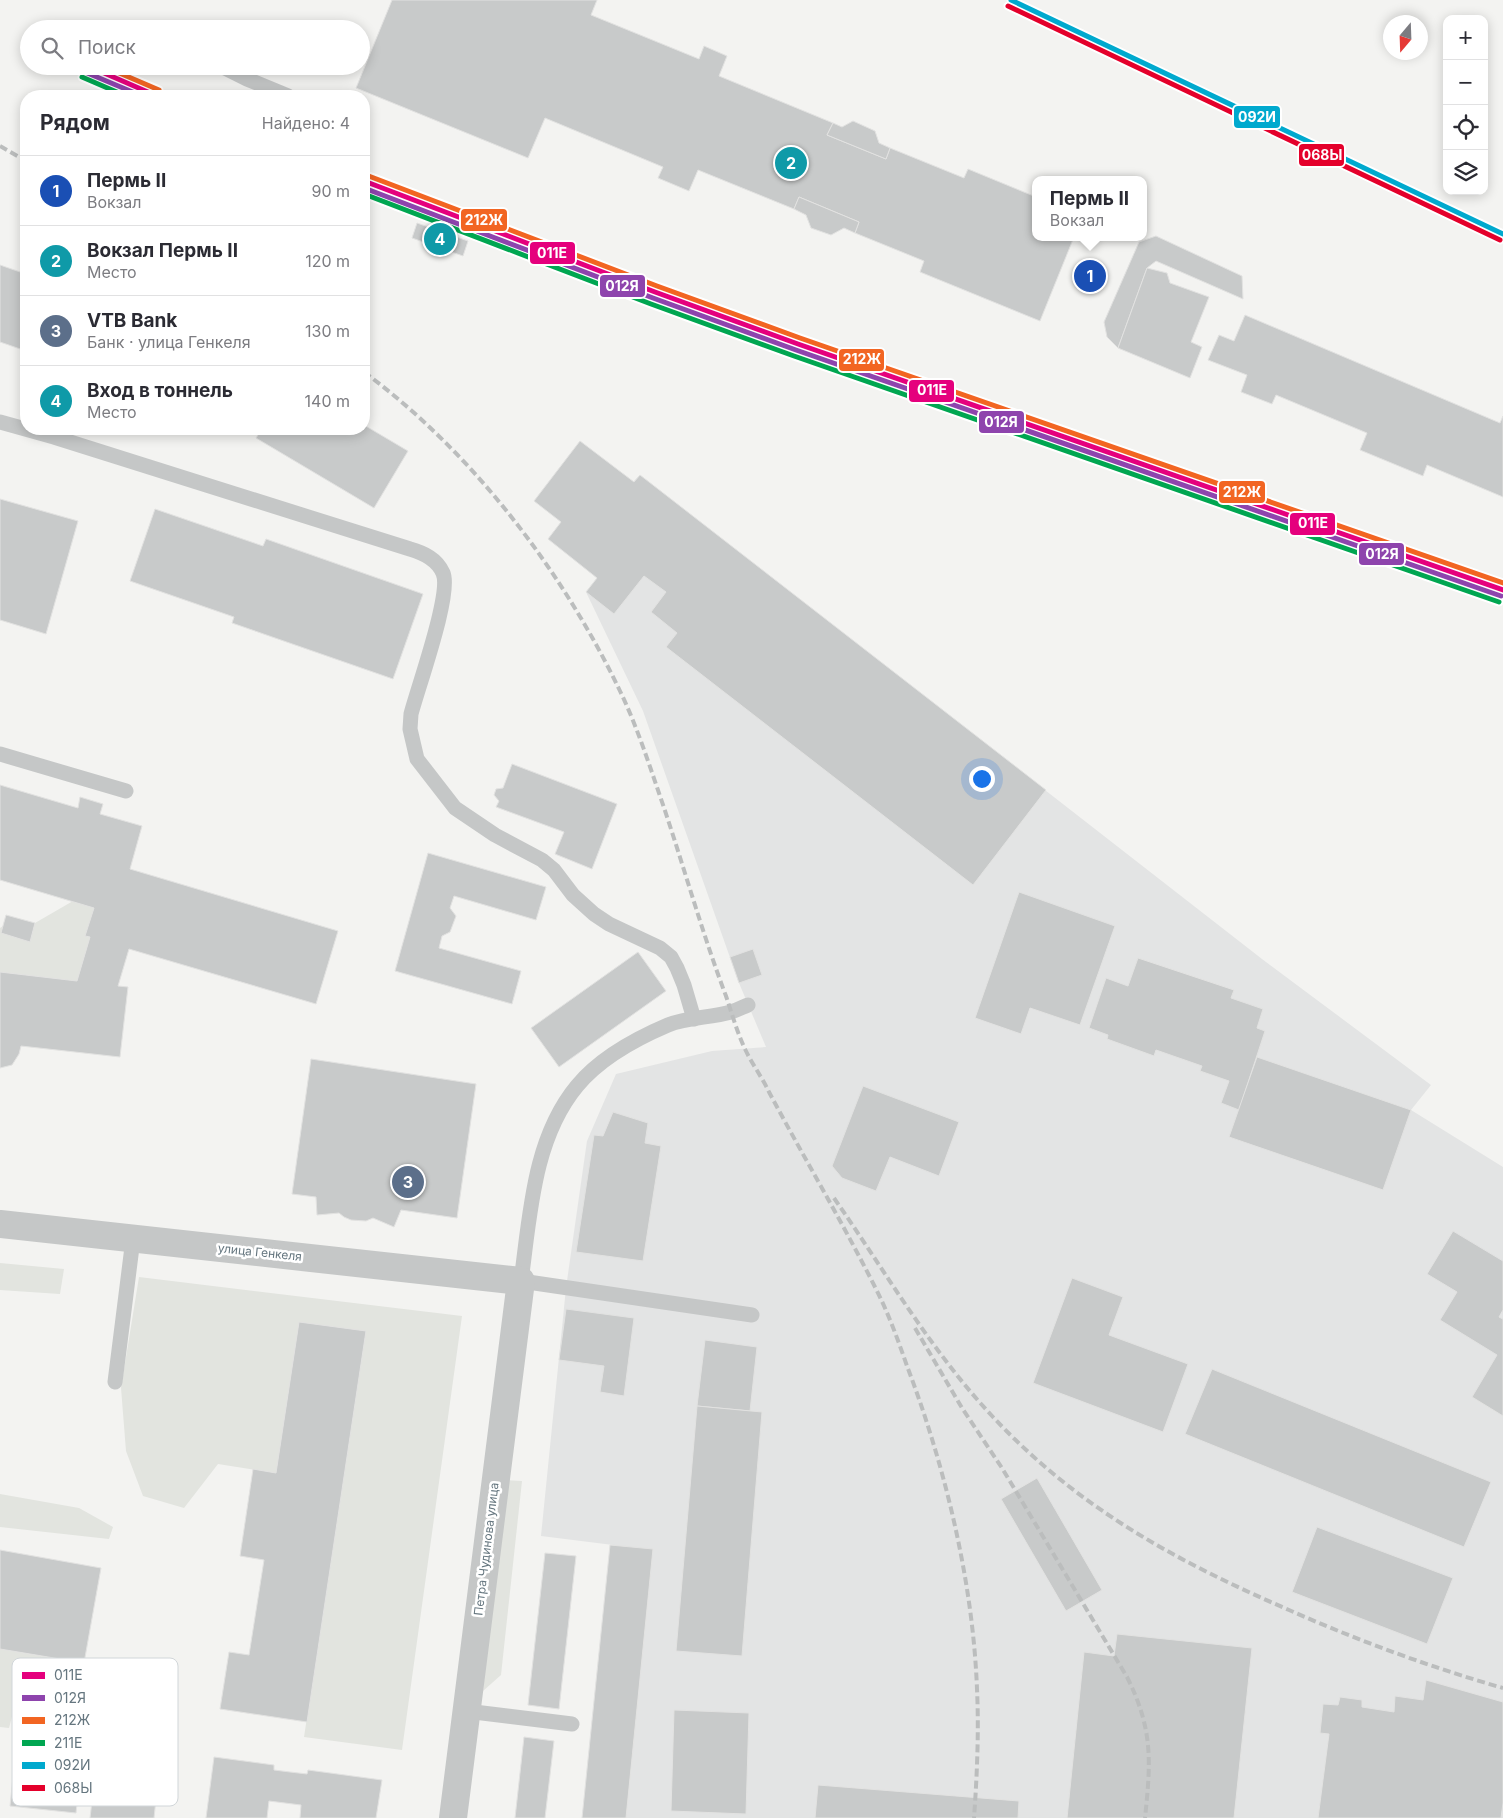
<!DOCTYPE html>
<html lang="ru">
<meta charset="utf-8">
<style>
body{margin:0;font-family:Inter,sans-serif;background:#f7f7f7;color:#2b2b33}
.controls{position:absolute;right:15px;top:15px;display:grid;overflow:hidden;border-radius:10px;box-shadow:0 2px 12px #0003}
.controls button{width:45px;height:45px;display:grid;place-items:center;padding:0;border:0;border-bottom:1px solid #e1e1e2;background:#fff;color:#2b2b33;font:25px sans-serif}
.compass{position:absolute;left:1383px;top:15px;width:45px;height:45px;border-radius:50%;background:#fff;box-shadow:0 2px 12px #0003;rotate:199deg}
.you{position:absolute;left:981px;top:778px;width:18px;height:18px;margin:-12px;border:4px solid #fff;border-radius:50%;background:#1a73e8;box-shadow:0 0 0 8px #1a73e833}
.badge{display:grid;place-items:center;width:32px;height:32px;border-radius:50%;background:#2563eb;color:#fff;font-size:16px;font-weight:700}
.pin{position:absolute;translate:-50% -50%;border:2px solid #fff;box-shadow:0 1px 5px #0006}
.popup{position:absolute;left:1032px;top:176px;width:115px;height:65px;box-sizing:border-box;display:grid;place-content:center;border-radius:10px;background:#fff;filter:drop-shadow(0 1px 4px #0005);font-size:16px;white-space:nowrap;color:#7c7c81}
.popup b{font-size:19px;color:#2b2b33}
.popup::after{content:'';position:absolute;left:50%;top:100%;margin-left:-10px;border:10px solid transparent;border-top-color:#fff}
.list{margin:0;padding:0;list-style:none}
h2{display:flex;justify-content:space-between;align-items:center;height:65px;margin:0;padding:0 20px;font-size:21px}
h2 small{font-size:16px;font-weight:400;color:#7c7c81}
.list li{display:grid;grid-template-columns:32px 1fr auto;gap:15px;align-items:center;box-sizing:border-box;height:70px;padding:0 20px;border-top:1px solid #e1e1e2}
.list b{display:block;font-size:19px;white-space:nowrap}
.list p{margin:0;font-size:16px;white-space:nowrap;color:#7c7c81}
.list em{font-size:16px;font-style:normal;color:#7c7c81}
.icon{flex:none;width:28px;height:28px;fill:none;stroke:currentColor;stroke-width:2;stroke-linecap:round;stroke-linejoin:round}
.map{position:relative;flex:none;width:1503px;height:1818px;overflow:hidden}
.search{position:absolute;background:#fff;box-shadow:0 2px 12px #0003;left:20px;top:20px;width:350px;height:55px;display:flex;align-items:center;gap:12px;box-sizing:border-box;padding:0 18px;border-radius:28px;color:#7c7c81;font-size:19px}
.panel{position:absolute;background:#fff;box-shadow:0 2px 12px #0003;left:20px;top:90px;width:350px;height:345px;border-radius:20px}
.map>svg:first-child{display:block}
</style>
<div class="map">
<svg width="1503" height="1818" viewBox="0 0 1503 1818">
<rect width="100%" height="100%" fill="#f3f3f1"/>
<polygon fill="#e3e4e4" points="580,441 633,482 640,475 1262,959 1431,1085 1411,1110 1503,1167 1503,1818 626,1818 653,1550 541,1536 566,1288 587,1141 616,1074 712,1051 766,1047 739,983 643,711 586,592 597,578 548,539 561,522 534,501"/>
<g fill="#e2e4df">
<polygon points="73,901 94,908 86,935 90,937 77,981 0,972 0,928 3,926 1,933 30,941 35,923"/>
<polygon points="0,1263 64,1269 60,1294 0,1290"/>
<polygon points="139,1277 462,1316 402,1750 304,1737 366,1331 299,1322 276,1473 218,1464 184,1508 143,1496 126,1451 121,1388"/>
<polygon points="505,1480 522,1481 501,1675 483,1691"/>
<polygon points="0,1494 79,1508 113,1527 109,1539 0,1527"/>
<polygon points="0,1649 52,1658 46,1680 18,1694 9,1728 0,1727"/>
</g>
<g fill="#c8caca" stroke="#e2e2e1">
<polygon points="392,0 597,0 591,15 699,59 704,46 727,56 719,76 833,123 827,135 886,159 890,148 964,178 968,169 1036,197 1036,237 1074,237 1040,321 920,272 924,261 855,233 859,222 799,197 794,209 698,170 689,191 658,178 663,167 545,118 528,158 356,88"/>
<polygon points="853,121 875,131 879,143 890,148 886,159 827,135 833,123 842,127"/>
<polygon points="799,197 859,222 855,233 844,228 831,235 811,228 806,215 794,209"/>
<polygon points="417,223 468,241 463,256 412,238"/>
<polygon points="1156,236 1242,276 1243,299 1156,261 1147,268 1118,348 1107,337 1104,322 1139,242"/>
<polygon points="0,265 26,274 26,351 0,342"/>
<polygon points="1147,268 1167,273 1170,283 1209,297 1191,342 1202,347 1190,378 1118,348"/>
<polygon points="1245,315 1500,423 1503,416 1503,497 1427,465 1423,476 1360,450 1367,433 1276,395 1272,404 1241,392 1247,375 1208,360 1219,335 1234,341"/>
<polygon points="364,425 408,451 374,508 256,438 262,429 364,429"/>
<polygon points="580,441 634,482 640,475 1046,790 973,885 666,647 677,633 651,612 666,592 644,576 614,614 586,592 597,578 548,539 561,522 534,501"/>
<polygon points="0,499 78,521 46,634 0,620"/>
<polygon points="155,509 263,546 266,539 423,594 393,679 232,623 234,617 130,581"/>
<polygon points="512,764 617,804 592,869 555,854 564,832 496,807 499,801 494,795 496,789 503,788"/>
<polygon points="0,785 78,808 80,797 103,804 100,814 142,826 130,869 338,931 316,1004 129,949 118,986 128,987 120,1057 21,1046 19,1054 12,1065 0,1068 0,972 77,981 90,937 85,936 94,908 0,880"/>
<polygon points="428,853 546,887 536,920 454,896 450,908 456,916 450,932 442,936 439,948 521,971 512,1004 395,971"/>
<polygon points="1019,892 1115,926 1080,1025 1030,1008 1021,1034 975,1018"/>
<polygon points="6,915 35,923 30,942 1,933"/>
<polygon points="753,949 762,975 739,983 730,957"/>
<polygon points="638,952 666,991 559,1067 531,1028"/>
<polygon points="1138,958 1234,990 1231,998 1263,1009 1257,1028 1265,1031 1239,1110 1221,1103 1229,1081 1200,1071 1202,1066 1156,1050 1154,1056 1107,1039 1108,1035 1089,1028 1106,978 1128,986"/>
<polygon points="1257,1057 1411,1110 1383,1190 1229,1137"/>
<polygon points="311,1059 476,1084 457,1218 401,1210 394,1227 373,1218 366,1221 351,1220 344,1217 339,1213 317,1215 316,1197 292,1194"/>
<polygon points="863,1086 959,1122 939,1176 890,1157 876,1191 842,1178 832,1166"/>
<polygon points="613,1112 648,1123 645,1143 661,1146 643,1261 576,1252 594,1135 603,1136"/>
<polygon points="1453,1231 1503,1261 1503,1310 1499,1317 1503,1319 1503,1416 1472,1397 1497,1355 1440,1320 1457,1292 1427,1274"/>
<polygon points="1072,1278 1123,1297 1109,1335 1188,1364 1163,1432 1033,1383"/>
<polygon points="566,1309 634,1318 624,1396 600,1392 604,1366 559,1360"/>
<polygon points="299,1322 366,1331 307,1722 220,1709 229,1652 249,1655 264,1560 240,1556 253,1469 276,1473"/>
<polygon points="705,1340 757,1347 750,1411 697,1406"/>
<polygon points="1212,1369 1491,1482 1464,1547 1185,1434"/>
<polygon points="697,1406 762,1412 742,1656 676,1651"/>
<polygon points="1037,1478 1102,1590 1066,1611 1001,1499"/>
<polygon points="1317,1527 1453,1578 1427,1644 1292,1592"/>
<polygon points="610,1545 653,1549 626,1818 582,1818"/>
<polygon points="0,1550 101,1568 84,1663 0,1649"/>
<polygon points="545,1553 576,1556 559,1709 528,1705"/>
<polygon points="1117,1634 1252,1648 1234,1818 1067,1818 1084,1652 1114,1656"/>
<polygon points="1426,1680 1503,1702 1503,1803 1501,1818 1318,1818 1329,1734 1320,1733 1323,1704 1338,1705 1340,1697 1362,1700 1362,1707 1394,1712 1395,1696 1423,1700"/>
<polygon points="674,1710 749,1713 746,1814 671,1811"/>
<polygon points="19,1718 86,1725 76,1813 10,1806"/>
<polygon points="86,1725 172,1734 167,1790 80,1781"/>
<polygon points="524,1737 554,1741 545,1818 515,1818"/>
<polygon points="214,1757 274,1765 274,1770 290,1772 307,1774 308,1770 382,1780 376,1818 300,1818 301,1805 269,1801 267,1818 206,1818"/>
<polygon points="94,1783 157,1790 154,1818 90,1818"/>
<polygon points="818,1785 1019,1801 1018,1818 815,1818"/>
</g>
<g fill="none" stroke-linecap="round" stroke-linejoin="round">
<g stroke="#c5c7c7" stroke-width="15">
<polyline points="221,66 247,79 288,96"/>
<path d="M0,422L54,437L410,549C424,553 437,559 443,573C452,593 418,687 411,714L410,729L417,759L455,808L495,835L542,860L554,870L573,895L594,914L609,924L660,948L671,957L677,968L684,985L694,1019"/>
<polyline points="0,754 126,791"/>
<path d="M748,1005C743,1007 737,1010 731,1012C710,1018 688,1017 668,1025C635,1039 600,1058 577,1086C533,1139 530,1216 521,1281L752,1315"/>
<polyline points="115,1382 133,1239"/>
<polyline points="466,1711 572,1724"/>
</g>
<polyline stroke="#c5c7c7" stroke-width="28" points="0,1224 521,1281 453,1818"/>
<g stroke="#bbbdbd" stroke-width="4" stroke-dasharray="8 4" stroke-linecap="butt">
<polyline points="0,146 26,161"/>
<path d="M364,372C472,452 562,570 620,691C636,724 648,761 660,796C683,863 701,930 726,996C732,1014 737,1032 745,1049C752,1064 762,1077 769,1092C804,1158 843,1223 877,1291C889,1315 898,1340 907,1366C945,1466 973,1582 977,1689C979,1731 977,1776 974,1818"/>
<path d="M834,1198C885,1271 931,1351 993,1417C1078,1508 1176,1561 1289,1610C1359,1641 1430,1667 1503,1688"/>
<path d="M915,1328L962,1408L1002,1468L1127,1677C1153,1729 1151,1761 1145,1818"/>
</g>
<defs>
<g id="rail-1">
<polyline points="88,66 157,96"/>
<polyline points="364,181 655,292 798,344 1503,590"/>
</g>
<g id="rail-2">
<polyline points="85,72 142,96"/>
<polyline points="364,188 653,298 796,350 1501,596"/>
</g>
<g id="rail-3">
<polyline points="103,66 159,90"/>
<polyline points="366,175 657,286 800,338 1503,583"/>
</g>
<g id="rail-4">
<polyline points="82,77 126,96"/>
<polyline points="364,194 651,304 794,356 1499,602"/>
</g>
<polyline id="rail-5" points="1011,0 1503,234"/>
<polyline id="rail-6" points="1008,6 1500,240"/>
</defs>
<use href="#rail-1" stroke="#fff" stroke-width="9"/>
<use href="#rail-2" stroke="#fff" stroke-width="9"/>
<use href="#rail-3" stroke="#fff" stroke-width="9"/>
<use href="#rail-4" stroke="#fff" stroke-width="9"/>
<use href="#rail-5" stroke="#fff" stroke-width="9"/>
<use href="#rail-6" stroke="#fff" stroke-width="9"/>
<use href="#rail-1" stroke="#e5007d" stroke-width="5"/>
<use href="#rail-2" stroke="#8e44ad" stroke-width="5"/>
<use href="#rail-3" stroke="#f26522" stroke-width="5"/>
<use href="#rail-4" stroke="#00a651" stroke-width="5"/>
<use href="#rail-5" stroke="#00a9ce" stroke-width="5"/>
<use href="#rail-6" stroke="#e4002b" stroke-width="5"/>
</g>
<g text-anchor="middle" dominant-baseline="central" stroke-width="5" stroke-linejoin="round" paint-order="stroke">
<g font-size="12" fill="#65767f" stroke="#fff">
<text transform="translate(260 1252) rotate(6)">улица Генкеля</text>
<text transform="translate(486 1549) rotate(-83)">Петра Чудинова улица</text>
</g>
</g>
<rect x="12" y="1658" width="166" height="148" rx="8" fill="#fff" stroke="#d1d6d9" stroke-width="1"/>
<rect x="22" y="1672" width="23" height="7" fill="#e5007d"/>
<rect x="22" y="1695" width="23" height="6" fill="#8e44ad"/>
<rect x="22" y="1717" width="23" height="7" fill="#f26522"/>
<rect x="22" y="1740" width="23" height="6" fill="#00a651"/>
<rect x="22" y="1762" width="23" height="7" fill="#00a9ce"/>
<rect x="22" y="1785" width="23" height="6" fill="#e4002b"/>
<g font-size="14" fill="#65767f">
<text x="54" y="1680">011Е</text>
<text x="54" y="1703">012Я</text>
<text x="54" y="1725">212Ж</text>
<text x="54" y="1748">211Е</text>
<text x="54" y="1770">092И</text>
<text x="54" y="1793">068Ы</text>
</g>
<g stroke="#fff" stroke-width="2">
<rect x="1233" y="105" width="48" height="24" rx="5" fill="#00a9ce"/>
<rect x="1298" y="143" width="47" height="24" rx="5" fill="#e4002b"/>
<rect x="460" y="208" width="48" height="24" rx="5" fill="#f26522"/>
<rect x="529" y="241" width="47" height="24" rx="5" fill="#e5007d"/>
<rect x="599" y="274" width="47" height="24" rx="5" fill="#8e44ad"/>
<rect x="838" y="348" width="47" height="24" rx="5" fill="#f26522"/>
<rect x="908" y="379" width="47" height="24" rx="5" fill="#e5007d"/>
<rect x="978" y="410" width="47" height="24" rx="5" fill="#8e44ad"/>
<rect x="1218" y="480" width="48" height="24" rx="5" fill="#f26522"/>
<rect x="1289" y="512" width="47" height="24" rx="5" fill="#e5007d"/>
<rect x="1358" y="542" width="47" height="24" rx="5" fill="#8e44ad"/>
</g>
<g font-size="14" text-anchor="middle" font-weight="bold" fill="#fff">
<text x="1257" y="122">092И</text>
<text x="1322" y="160">068Ы</text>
<text x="484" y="225">212Ж</text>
<text x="552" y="258">011Е</text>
<text x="622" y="291">012Я</text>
<text x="862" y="364">212Ж</text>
<text x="932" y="395">011Е</text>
<text x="1001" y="427">012Я</text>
<text x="1242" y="497">212Ж</text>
<text x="1313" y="528">011Е</text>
<text x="1382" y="559">012Я</text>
</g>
</svg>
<div class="controls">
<button>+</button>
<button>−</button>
<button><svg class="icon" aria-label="locate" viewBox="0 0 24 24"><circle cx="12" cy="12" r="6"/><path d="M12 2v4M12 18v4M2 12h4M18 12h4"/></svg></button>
<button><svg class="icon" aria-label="layers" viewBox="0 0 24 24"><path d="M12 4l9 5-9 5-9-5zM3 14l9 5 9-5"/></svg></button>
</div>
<svg class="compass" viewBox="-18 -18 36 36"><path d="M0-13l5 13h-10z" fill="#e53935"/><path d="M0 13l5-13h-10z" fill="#7c7c81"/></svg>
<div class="you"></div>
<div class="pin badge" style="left:1090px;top:276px;background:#1a4fb4">1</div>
<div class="popup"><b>Пермь II</b>Вокзал</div>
<div class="pin badge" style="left:791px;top:163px;background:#0f9aa8">2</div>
<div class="pin badge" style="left:408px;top:1182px;background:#5c6f8a">3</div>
<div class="pin badge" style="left:440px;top:239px;background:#0f9aa8">4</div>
<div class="search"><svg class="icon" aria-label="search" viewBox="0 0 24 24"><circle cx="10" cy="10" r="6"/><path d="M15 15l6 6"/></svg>Поиск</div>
<section class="panel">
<h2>Рядом<small>Найдено: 4</small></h2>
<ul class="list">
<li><span class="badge" style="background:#1a4fb4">1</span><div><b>Пермь II</b><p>Вокзал</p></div><em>90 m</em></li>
<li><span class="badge" style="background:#0f9aa8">2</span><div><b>Вокзал Пермь II</b><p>Место</p></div><em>120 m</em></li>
<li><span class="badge" style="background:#5c6f8a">3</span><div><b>VTB Bank</b><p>Банк · улица Генкеля</p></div><em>130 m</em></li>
<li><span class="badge" style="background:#0f9aa8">4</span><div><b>Вход в тоннель</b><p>Место</p></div><em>140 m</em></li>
</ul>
</section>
</div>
